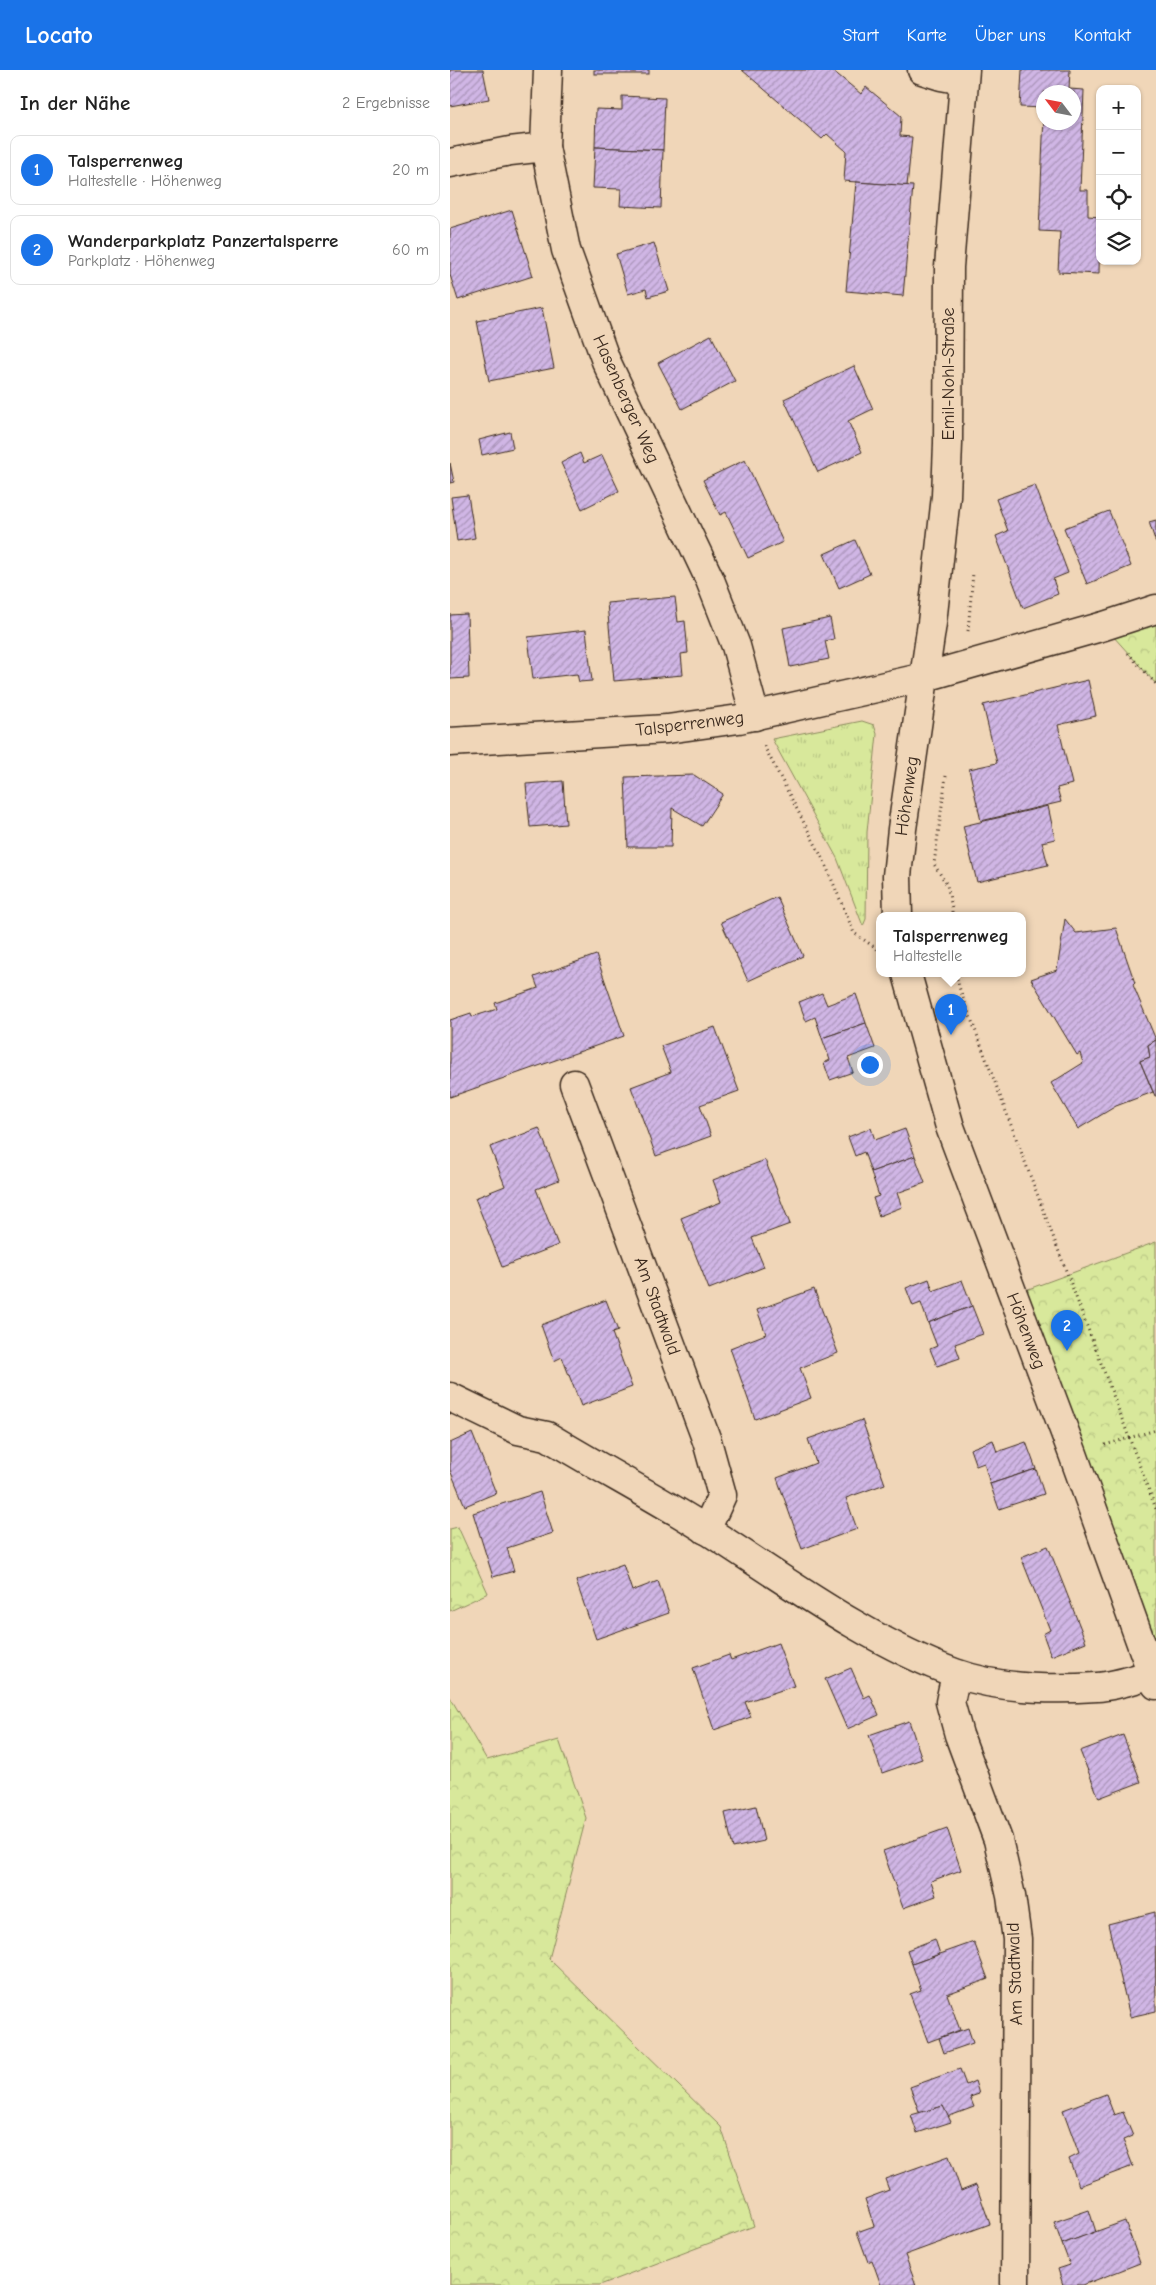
<!DOCTYPE html>
<html lang="de">
<meta charset="utf-8">
<style>
body{margin:0;font-family:"Comic Neue",sans-serif;background:#f2f2f2;color:#222}
.controls{position:absolute;right:15px;top:15px;display:grid;overflow:hidden;border-radius:10px;box-shadow:0 1px 4px #0004}
.controls button{width:45px;height:45px;display:grid;place-items:center;padding:0;border:0;border-bottom:1px solid #e0e0e0;background:#fff;color:#222;font:25px sans-serif}
.compass{position:absolute;left:586px;top:15px;width:45px;height:45px;border-radius:50%;background:#fff;box-shadow:0 1px 4px #0004;rotate:302deg}
.you{position:absolute;left:419px;top:994px;width:18px;height:18px;margin:-12px;border:4px solid #fff;border-radius:50%;background:#1a73e8;box-shadow:0 0 0 8px #1a73e833}
.badge{display:grid;place-items:center;width:32px;height:32px;border-radius:50%;background:#1a73e8;color:#fff;font-size:16px;font-weight:700}
.pin{position:absolute;translate:-50% -41px;filter:drop-shadow(0 1px 2px #0008)}
.pin::after{content:'';position:absolute;top:26px;width:18px;height:15px;background:inherit;clip-path:polygon(0 0,100% 0,50% 100%)}
.popup{position:absolute;left:426px;top:842px;width:150px;height:65px;box-sizing:border-box;display:grid;place-content:center;border-radius:10px;background:#fff;filter:drop-shadow(0 1px 4px #0005);font-size:16px;white-space:nowrap;color:#767676}
.popup b{font-size:19px;color:#222}
.popup::after{content:'';position:absolute;left:50%;top:100%;margin-left:-10px;border:10px solid transparent;border-top-color:#fff}
.list{margin:0;padding:0;list-style:none}
h2{display:flex;justify-content:space-between;align-items:center;height:65px;margin:0;padding:0 20px;font-size:21px}
h2 small{font-size:16px;font-weight:400;color:#767676}
.list li{display:grid;grid-template-columns:32px 1fr auto;gap:15px;align-items:center;box-sizing:border-box;height:70px;margin:0 10px 10px;padding:0 10px;border:1px solid #e0e0e0;border-radius:10px}
.list b{display:block;font-size:19px;white-space:nowrap}
.list p{margin:0;font-size:16px;white-space:nowrap;color:#767676}
.list em{font-size:16px;font-style:normal;color:#767676}
.icon{flex:none;width:28px;height:28px;fill:none;stroke:currentColor;stroke-width:2;stroke-linecap:round;stroke-linejoin:round}
.map{position:relative;flex:none;width:706px;height:2215px;overflow:hidden}
header{display:flex;align-items:center;gap:30px;box-sizing:border-box;height:70px;padding:0 25px;background:#1a73e8;color:#fff}
header strong{font-size:24px}
nav{display:flex;gap:28px;margin-inline-start:auto;font-size:18px}
main{display:flex}
aside{flex:1;background:#fff}
.map>svg:first-child{display:block}
</style>
<header>
<strong>Locato</strong>
<nav><a>Start</a><a>Karte</a><a>Über uns</a><a>Kontakt</a></nav>
</header>
<main>
<aside>
<h2>In der Nähe<small>2 Ergebnisse</small></h2>
<ul class="list">
<li><span class="badge">1</span><div><b>Talsperrenweg</b><p>Haltestelle · Höhenweg</p></div><em>20 m</em></li>
<li><span class="badge">2</span><div><b>Wanderparkplatz Panzertalsperre</b><p>Parkplatz · Höhenweg</p></div><em>60 m</em></li>
</ul>
</aside>
<div class="map">
<svg width="706" height="2215" viewBox="0 0 706 2215">
<defs>
<pattern id="grass-tufts" width="24" height="20" patternUnits="userSpaceOnUse" patternTransform="scale(1.25)"><rect width="24" height="20" fill="#d8e89b"/><path d="M3 7l-1-3M5 7V3M7 7l1-3M15 17l-1-3M17 17v-4M19 17l1-3" fill="none" stroke="#bac785"/></pattern>
<pattern id="forest-crowns" width="20" height="18" patternUnits="userSpaceOnUse" patternTransform="scale(1.25)"><rect width="20" height="18" fill="#d8e89b"/><path d="M2 6a3 3 0 1 1 6 0M12 15a3 3 0 1 1 6 0" fill="none" stroke="#bac785"/></pattern>
<pattern id="building-hatch" width="6" height="6" patternUnits="userSpaceOnUse" patternTransform="scale(1.25)"><rect width="6" height="6" fill="#d0b6e5"/><path d="M-1 1l2-2M0 6l6-6M5 7l2-2" fill="none" stroke="#aa94b9"/></pattern>
</defs>
<rect width="100%" height="100%" fill="#f0d6b8"/>
<filter id="ink" filterUnits="userSpaceOnUse"><feTurbulence type="fractalNoise" baseFrequency=".02" numOctaves="2"/><feDisplacementMap in="SourceGraphic" scale="10" xChannelSelector="R" yChannelSelector="G"/><feConvolveMatrix kernelMatrix="1 2 1 2 8 2 1 2 1" color-interpolation-filters="sRGB"/></filter>
<g filter="url(#ink)">
<polygon fill="url(#grass-tufts)" stroke="#8a895c" points="412,651 424,655 427,664 417,762 416,849 413,856 387,788 322,669"/>
<g fill="url(#forest-crowns)" stroke="#8a895c">
<polygon points="706,539 706,614 654,556"/>
<polygon points="706,1172 706,1615 562,1225"/>
<polygon points="8,1457 38,1523 0,1541 0,1459"/>
<polygon points="0,1627 37,1690 109,1670 136,1748 99,1889 271,2057 304,2156 150,2215 0,2215"/>
</g>
<g fill="url(#building-hatch)" stroke="#3b2a1e">
<polygon points="0,0 33,0 39,29 0,36"/>
<rect x="144" y="0" width="55" height="4"/>
<polygon points="292,0 382,0 411,24 416,17 451,46 450,66 462,67 457,116 394,111 396,81 377,64 372,69"/>
<polygon points="572,0 620,0 619,19 634,20 630,120 638,120 638,146 650,147 649,204 608,202 610,162 589,161 594,45 594,52 624,52 624,22 594,22 594,38 570,37"/>
<polygon points="172,26 215,28 213,80 145,77 146,39 172,40"/>
<polygon points="145,77 213,80 211,138 170,136 171,119 143,118"/>
<polygon points="406,112 463,116 453,226 396,221"/>
<polygon points="62,140 83,206 8,230 0,205 0,159"/>
<polygon points="204,173 219,221 198,227 196,219 178,224 166,184"/>
<polygon points="92,238 104,298 39,311 27,251"/>
<polygon points="261,265 285,311 232,339 208,293"/>
<polygon points="404,296 423,339 398,351 412,382 368,402 334,329"/>
<polygon points="60,362 63,378 32,385 29,370"/>
<polygon points="130,383 134,393 152,385 169,421 132,439 111,393"/>
<polygon points="295,390 333,472 298,488 276,442 270,445 253,410"/>
<polygon points="0,393 4,412 0,413"/>
<polygon points="585,415 618,503 603,509 608,524 573,538 546,466 558,461 546,429"/>
<polygon points="18,425 25,468 7,471 1,427"/>
<polygon points="659,441 681,496 637,514 614,458"/>
<polygon points="706,450 706,473 699,452"/>
<polygon points="405,470 420,504 389,518 374,484"/>
<polygon points="225,527 228,552 235,551 238,583 231,584 233,605 164,611 157,533"/>
<polygon points="17,544 19,608 0,609 0,545"/>
<polygon points="380,548 384,569 375,571 379,589 340,597 333,558"/>
<polygon points="136,560 142,611 129,612 127,604 83,609 78,567"/>
<polygon points="638,610 646,646 608,655 622,714 607,718 611,732 531,751 519,699 547,693 533,635"/>
<polygon points="244,705 273,724 252,756 222,738 221,777 178,777 175,707"/>
<polygon points="113,711 116,754 80,757 76,714"/>
<polygon points="598,736 605,769 592,772 598,795 527,812 513,756"/>
<polygon points="327,827 353,886 298,911 271,852"/>
<polygon points="615,849 626,863 666,858 685,913 683,915 706,970 698,975 700,987 690,991 703,1022 666,1036 628,1059 601,1013 633,993 630,983 627,985 581,909 607,900"/>
<polygon points="146,885 174,966 0,1027 0,950 21,943 22,947 47,939 45,933 88,918 84,907"/>
<polygon points="372,923 377,935 406,924 416,953 372,968 365,947 356,951 349,932"/>
<polygon points="416,953 425,978 398,988 403,1002 380,1010 374,993 380,990 372,968"/>
<polygon points="265,957 289,1021 250,1035 261,1066 206,1086 181,1017 221,1002 211,976"/>
<polygon points="706,970 706,1026 705,1026 690,991 700,987 698,975"/>
<polygon points="89,1058 109,1110 86,1119 108,1175 52,1197 25,1128 55,1116 40,1077"/>
<polygon points="421,1058 425,1070 455,1059 465,1086 421,1102 414,1082 405,1086 398,1067"/>
<polygon points="465,1086 475,1113 447,1123 452,1137 429,1146 423,1128 429,1126 421,1102"/>
<polygon points="315,1090 340,1154 302,1168 314,1197 259,1219 231,1148 271,1132 263,1110"/>
<polygon points="479,1209 483,1221 512,1210 522,1236 478,1253 471,1233 463,1236 456,1218"/>
<polygon points="364,1219 388,1283 350,1298 361,1328 305,1349 280,1278 316,1264 307,1240"/>
<polygon points="156,1230 168,1261 162,1263 182,1317 131,1336 112,1287 104,1291 91,1255"/>
<polygon points="522,1236 533,1264 505,1274 510,1288 487,1296 480,1279 487,1276 478,1253"/>
<polygon points="412,1350 435,1414 396,1428 407,1459 352,1479 327,1408 366,1393 358,1369"/>
<polygon points="22,1363 46,1423 15,1436 0,1400 0,1373"/>
<polygon points="543,1370 547,1382 576,1372 586,1399 540,1414 534,1393 526,1396 520,1379"/>
<polygon points="586,1399 594,1424 549,1439 540,1414"/>
<polygon points="90,1422 103,1463 57,1478 64,1501 43,1507 23,1443"/>
<polygon points="598,1476 636,1572 601,1586 593,1564 600,1560 571,1487"/>
<polygon points="173,1494 182,1521 208,1511 219,1543 146,1569 126,1511"/>
<polygon points="328,1573 344,1616 295,1632 301,1647 264,1660 243,1598 279,1585 281,1590"/>
<polygon points="401,1598 414,1628 420,1625 429,1645 397,1659 375,1609"/>
<polygon points="459,1651 472,1689 432,1703 419,1665"/>
<polygon points="673,1665 691,1712 649,1728 630,1681"/>
<polygon points="306,1736 314,1771 283,1778 275,1743"/>
<polygon points="497,1758 511,1800 481,1811 486,1826 453,1838 433,1781"/>
<polygon points="705,1842 706,1941 680,1947 658,1854"/>
<polygon points="485,1869 490,1884 462,1894 457,1880"/>
<polygon points="524,1872 538,1909 497,1924 510,1960 478,1972 460,1924 471,1920 462,1894"/>
<polygon points="518,1958 523,1973 494,1983 489,1968"/>
<polygon points="510,1999 516,2015 525,2011 529,2024 520,2027 524,2037 497,2047 493,2036 470,2044 460,2017"/>
<polygon points="656,2024 664,2045 673,2042 683,2066 673,2070 683,2096 629,2116 619,2089 629,2084 613,2040"/>
<polygon points="493,2036 501,2052 467,2063 461,2045"/>
<polygon points="499,2086 511,2121 526,2115 540,2154 455,2185 466,2215 431,2215 422,2190 418,2192 407,2162 424,2156 415,2129 439,2120 435,2109"/>
<polygon points="639,2140 646,2162 612,2174 604,2152"/>
<polygon points="675,2151 690,2193 633,2215 613,2215 608,2199 620,2195 612,2174"/>
</g>
<g fill="none" stroke-linecap="round" stroke-linejoin="round">
<defs>
<g id="minor">
<polyline points="98,0 95,77 116,180 156,291 260,510 286,576 305,646"/>
<polyline points="472,0 491,6 513,10"/>
<polyline points="0,93 60,81 95,77"/>
<polyline points="0,672 217,659 289,649 475,607 654,556 706,539"/>
<polyline points="448,846 447,806 452,759 482,553 496,426 498,373 499,197 515,0"/>
<polyline points="457,904 500,1057 623,1384 706,1615"/>
<polyline points="124,1014 257,1371 272,1425 256,1460"/>
<path d="M0,1327L68,1360L97,1366C151,1399 207,1428 260,1462C335,1510 421,1573 505,1603C549,1619 602,1620 647,1617C666,1616 684,1609 702,1604"/>
<polyline points="506,1604 500,1632 509,1665 548,1770 561,1826 567,1869 565,2215"/>
</g>
</defs>
<use href="#minor" stroke="#3b2a1e" stroke-width="31"/>
<g stroke="#3b2a1e" stroke-width="3" stroke-dasharray="1 4" stroke-linecap="butt">
<polyline points="518,561 523,503"/>
<polyline points="678,583 706,614"/>
<polyline points="314,676 374,791 404,863 430,881"/>
<polyline points="496,706 484,794 497,815 502,838 502,846"/>
<polyline points="506,904 509,917 706,1439"/>
<polyline points="655,1375 706,1360"/>
</g>
<use href="#minor" stroke="#f0d6b8" stroke-width="28"/>
</g>
</g>
<g text-anchor="middle" dominant-baseline="central" stroke-width="4" stroke-linejoin="round" paint-order="stroke">
<g font-size="18" fill="#3b2a1e" stroke="#f0d6b8">
<text transform="translate(498 304) rotate(-90)">Emil-Nohl-Straße</text>
<text transform="translate(176 329) rotate(66)">Hasenberger Weg</text>
<text transform="translate(240 654) rotate(-7)">Talsperrenweg</text>
<text transform="translate(457 726) rotate(-82)">Höhenweg</text>
<text transform="translate(207 1236) rotate(70)">Am Stadtwald</text>
<text transform="translate(576 1261) rotate(69)">Höhenweg</text>
<text transform="translate(565 1904) rotate(-92)">Am Stadtwald</text>
</g>
</g>
</svg>
<div class="controls">
<button>+</button>
<button>−</button>
<button><svg class="icon" aria-label="locate" viewBox="0 0 24 24"><circle cx="12" cy="12" r="6"/><path d="M12 2v4M12 18v4M2 12h4M18 12h4"/></svg></button>
<button><svg class="icon" aria-label="layers" viewBox="0 0 24 24"><path d="M12 4l9 5-9 5-9-5zM3 14l9 5 9-5"/></svg></button>
</div>
<svg class="compass" viewBox="-18 -18 36 36"><path d="M0-13l5 13h-10z" fill="#e53935"/><path d="M0 13l5-13h-10z" fill="#767676"/></svg>
<div class="you"></div>
<div class="pin badge" style="left:501px;top:965px">1</div>
<div class="popup"><b>Talsperrenweg</b>Haltestelle</div>
<div class="pin badge" style="left:617px;top:1281px">2</div>
</div>
</main>
